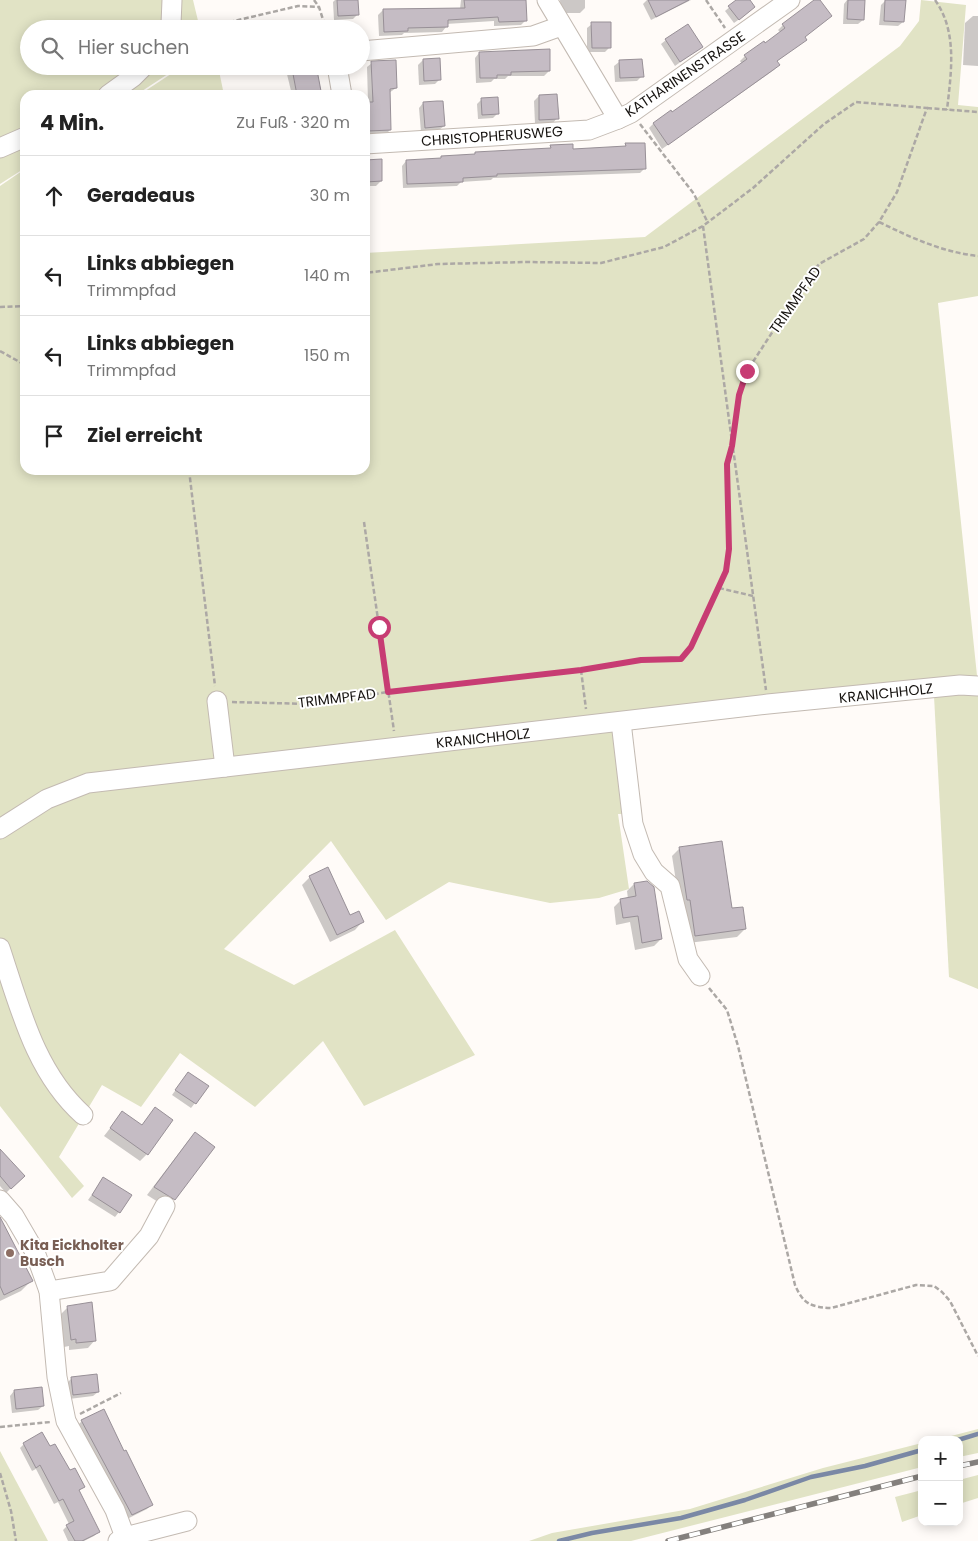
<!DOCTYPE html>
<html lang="de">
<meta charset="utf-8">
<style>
body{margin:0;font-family:Poppins,sans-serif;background:#f2f2f2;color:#222}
.controls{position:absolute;right:15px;bottom:15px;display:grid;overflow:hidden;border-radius:10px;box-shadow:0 2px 12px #0003}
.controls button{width:45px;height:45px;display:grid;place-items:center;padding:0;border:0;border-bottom:1px solid #e0e0e0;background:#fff;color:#222;font:25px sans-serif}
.stop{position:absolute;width:15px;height:15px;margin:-11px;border:4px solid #c73c73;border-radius:50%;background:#fff}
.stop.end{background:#c73c73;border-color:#fff;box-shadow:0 1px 5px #0008}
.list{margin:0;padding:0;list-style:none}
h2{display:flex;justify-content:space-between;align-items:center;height:65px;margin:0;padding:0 20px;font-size:21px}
h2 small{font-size:16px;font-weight:400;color:#767676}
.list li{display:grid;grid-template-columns:32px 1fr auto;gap:15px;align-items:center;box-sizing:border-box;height:80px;padding:0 20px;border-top:1px solid #e0e0e0}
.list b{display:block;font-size:19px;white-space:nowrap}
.list p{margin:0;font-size:16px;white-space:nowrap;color:#767676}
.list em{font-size:16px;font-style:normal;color:#767676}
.icon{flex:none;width:28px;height:28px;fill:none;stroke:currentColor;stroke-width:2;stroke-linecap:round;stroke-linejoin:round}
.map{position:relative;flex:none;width:978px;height:1541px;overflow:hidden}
.search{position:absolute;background:#fff;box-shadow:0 2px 12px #0003;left:20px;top:20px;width:350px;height:55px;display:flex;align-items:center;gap:12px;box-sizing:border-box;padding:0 18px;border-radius:28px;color:#767676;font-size:19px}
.panel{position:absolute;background:#fff;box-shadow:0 2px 12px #0003;left:20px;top:90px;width:350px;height:385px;border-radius:15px}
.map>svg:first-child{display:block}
</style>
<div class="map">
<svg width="978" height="1541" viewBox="0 0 978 1541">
<rect width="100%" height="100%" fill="#fffbf8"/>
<g fill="#e1e3c5">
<polygon points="0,0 193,0 200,29 29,29 29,66 180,66 136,95 25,95 25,168 0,184"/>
<polygon points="921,0 966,5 958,105 978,107 978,296 938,303 978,685 615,719 626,814 618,814 629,889 599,898 550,903 449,882 386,920 331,841 224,949 294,985 395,930 475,1055 364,1106 323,1041 255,1107 180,1053 141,1107 102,1085 59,1157 84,1186 72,1198 0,1106 0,186 25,169 25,470 365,470 365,253 645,237 900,46 919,21"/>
<polygon points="183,66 218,66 224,95 139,95"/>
<polygon points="978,694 978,989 949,977 934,696"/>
<polygon points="978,1429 978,1453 959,1457 959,1440 936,1440"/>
<polygon points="922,1443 922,1467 631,1541 529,1541 552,1533 690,1509 823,1468"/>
<polygon points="0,1451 48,1541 0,1541"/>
<polygon points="978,1475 978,1498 959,1504 959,1480"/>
<polygon points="922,1490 922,1515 902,1522 895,1497"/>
</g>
<g fill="#0003">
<polygon points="335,0 357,0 357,15 353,19 334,20 333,2"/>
<polygon points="461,0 524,0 525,21 521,25 494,26 494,21 446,24 446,27 442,32 404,33 402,35 379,36 378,15 383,10 460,9"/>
<polygon points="560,0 585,0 585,8 580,13 561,13"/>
<polygon points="647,0 691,0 651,20 643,4"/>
<polygon points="738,0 748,0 749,12 734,23 725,11"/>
<polygon points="847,0 864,0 863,20 858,24 843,24 844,4"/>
<polygon points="886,0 903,22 898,26 879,25 881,5"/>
<polygon points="811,3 804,38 800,44 776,62 778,65 774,70 662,149 649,128 653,124 671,112 672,114 742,64 740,61 745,56 763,43 764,45 781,33 778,30 783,25"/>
<polygon points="973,16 978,16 978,66 963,65 965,23"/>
<polygon points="592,24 610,47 605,52 587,52 587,28"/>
<polygon points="666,40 701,47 675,66 661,44"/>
<polygon points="479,53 549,71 544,76 508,76 505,79 494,79 491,82 476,83 475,58"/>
<polygon points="423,60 440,79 435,84 419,85 418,65"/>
<polygon points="619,62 642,76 637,81 615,82 614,66"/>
<polygon points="372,63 396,88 389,93 390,130 385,135 365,135 365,106 368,102 367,67"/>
<polygon points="285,66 315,66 319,90 315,95 292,95"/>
<polygon points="539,96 557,118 553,123 535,124 534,101"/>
<polygon points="482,99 498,113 493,118 478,119 477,104"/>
<polygon points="423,103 444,126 439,130 421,132 419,108"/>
<polygon points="626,145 645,168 640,173 493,178 491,180 461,182 457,186 403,188 402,166 406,161 473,156 475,153 548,150 551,147 572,150 623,148"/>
<polygon points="366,161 381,181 376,186 365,186"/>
<polygon points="680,848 745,929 737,937 688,943 680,907 672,856"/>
<polygon points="310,877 350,917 362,922 355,930 330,942 302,885"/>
<polygon points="634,884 661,939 654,946 635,950 630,922 616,925 614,907 621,900 628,899 627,891"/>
<polygon points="188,1073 195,1103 191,1108 172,1095"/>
<polygon points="155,1109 147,1154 140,1161 104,1136 122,1113 141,1126"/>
<polygon points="188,1141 213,1148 166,1207 147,1195"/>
<polygon points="0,1151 23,1176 6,1193 0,1186"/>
<polygon points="104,1178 119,1212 115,1217 88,1200"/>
<polygon points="0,1227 31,1281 21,1291 0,1301"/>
<polygon points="67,1308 95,1340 88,1348 69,1350 69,1346 64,1347 60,1315"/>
<polygon points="72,1378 98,1392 93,1396 69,1399 67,1383"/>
<polygon points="14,1391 43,1406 38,1410 12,1413 10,1396"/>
<polygon points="82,1421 152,1504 147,1509 127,1519 77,1426"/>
<polygon points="24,1444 50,1448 83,1487 78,1492 99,1531 94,1536 84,1541 68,1541 63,1530 69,1524 58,1502 54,1504 36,1469 32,1471 20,1448"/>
</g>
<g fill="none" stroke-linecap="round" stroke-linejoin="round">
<g stroke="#7a88a5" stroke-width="4.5">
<polyline points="958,1440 978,1434"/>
<polyline points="559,1541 592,1533 681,1518 745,1500 811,1477 865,1466 922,1450"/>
</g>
</g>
<g fill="#c5bcc4" stroke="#989097">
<polygon points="337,0 358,0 359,15 338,16"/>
<polygon points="464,0 526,0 527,21 499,22 498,17 448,20 448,27 408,28 408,31 384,32 383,9 465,8"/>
<polygon points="648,0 689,0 656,17"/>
<polygon points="736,0 750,0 755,7 739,20 728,6"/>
<polygon points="814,0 820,0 832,16 805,37 807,40 777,61 780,65 668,145 653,123 671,110 672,112 747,59 744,55 764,41 765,43 785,28 782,24"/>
<polygon points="848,0 865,0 864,20 847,19"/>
<polygon points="885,0 906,0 904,22 884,21"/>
<polygon points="591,22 611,22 611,48 592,48"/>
<polygon points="688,24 703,47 680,62 665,39"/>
<polygon points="550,49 550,71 511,72 511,75 497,75 497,78 480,78 479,52"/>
<polygon points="440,58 441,80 424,81 423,59"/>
<polygon points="642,59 644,77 620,78 619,60"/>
<polygon points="396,60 397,88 390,89 391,130 368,131 367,102 373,102 371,61"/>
<polygon points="317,70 321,91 297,95 293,74"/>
<polygon points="557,94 559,119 539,120 539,95"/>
<polygon points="498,97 499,114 482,115 481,98"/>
<polygon points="437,101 443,101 445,126 425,128 423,102"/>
<polygon points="625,143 645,143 646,169 497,174 497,176 463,178 463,182 407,184 406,160 441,158 441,156 475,154 475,152 551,148 550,145 573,144 573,149 626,146"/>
<polygon points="382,159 382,181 366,182 365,160"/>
<polygon points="722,841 732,908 743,907 746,929 695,936 690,900 687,900 679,847"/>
<polygon points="328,867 350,915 359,911 364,922 337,935 309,876"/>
<polygon points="647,881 654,887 662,939 642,943 638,916 623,918 620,899 636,896 634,883"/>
<polygon points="188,1072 209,1086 196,1104 175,1090"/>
<polygon points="155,1107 173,1120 148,1155 110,1128 122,1111 142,1125"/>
<polygon points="195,1132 215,1147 175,1200 154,1187"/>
<polygon points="0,1149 25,1176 11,1189 0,1176"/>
<polygon points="103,1177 132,1195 120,1213 92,1195"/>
<polygon points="0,1217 33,1281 4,1295 0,1286"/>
<polygon points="92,1302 96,1341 76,1343 76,1339 71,1340 67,1306"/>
<polygon points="97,1374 99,1392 73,1395 71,1377"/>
<polygon points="42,1387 44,1406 16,1409 14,1390"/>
<polygon points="104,1409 124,1451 126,1450 153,1505 132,1515 81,1420"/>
<polygon points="42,1432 50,1446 55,1444 70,1470 75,1468 85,1487 79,1490 100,1532 82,1541 75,1541 66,1525 74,1521 63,1499 59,1501 40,1465 36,1468 23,1443"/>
</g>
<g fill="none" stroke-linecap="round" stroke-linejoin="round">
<defs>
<g id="minor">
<polyline points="547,0 618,119 631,113 790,0"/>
<polyline points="168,29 171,24 172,0"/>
<polyline points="361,51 533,36 561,26"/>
<polyline points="337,66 342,95"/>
<polyline points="108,95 133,77 144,66"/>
<polyline points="365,144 589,130 618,119"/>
<polyline points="0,148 25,137"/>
<polyline points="217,701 225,767"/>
<polyline points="621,722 633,824 643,854 654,872 670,886 688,959 700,976"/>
<polyline points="0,829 47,799 88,783 768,704 960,685 978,686"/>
<path d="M0,948C20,1008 35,1072 83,1115"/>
<polyline points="0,1200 14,1216 35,1252 49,1291 57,1377 66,1421 115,1510 125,1537"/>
<polyline points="49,1291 110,1281 149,1236 165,1206"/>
<polyline points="118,1541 125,1537 187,1521"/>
</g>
</defs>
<use href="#minor" stroke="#c3bab2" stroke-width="21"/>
<g stroke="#aca8a5" stroke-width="2.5" stroke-dasharray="5 2.5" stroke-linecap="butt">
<polyline points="314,0 319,7 326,29"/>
<polyline points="706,0 725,28"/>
<path d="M935,0C958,32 951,73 947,110"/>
<polyline points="185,26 199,29"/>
<polyline points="200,29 298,6 319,7"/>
<polyline points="927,108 978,112"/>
<polyline points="640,124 694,194 707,221"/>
<path d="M879,222C912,238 942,252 978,256"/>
<polyline points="703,226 732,442"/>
<polyline points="0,307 25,306"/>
<polyline points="0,351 25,365"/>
<polyline points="733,448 766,690"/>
<polyline points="189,470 215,686"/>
<polyline points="364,522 394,731"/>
<polyline points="719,588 753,596"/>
<polyline points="581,670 586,709"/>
<polyline points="232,702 309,704 388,692 581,670 641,660 681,659 691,647 726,571 729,549 727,464 732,446 739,395 747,371 803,285 819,264 864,239 879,222 897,192 927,108 856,102 824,124 753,188 703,226 664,247 601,263 527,262 438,264 365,273"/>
<path d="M709,988L727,1010L738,1046L795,1285C803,1304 811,1307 831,1308L916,1285L934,1286L942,1292L950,1301L978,1356"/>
<polyline points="80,1414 121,1393"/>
<polyline points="0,1427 51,1422"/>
<polyline points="0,1473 11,1511 16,1541"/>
</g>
<use href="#minor" stroke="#fff" stroke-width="19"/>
<defs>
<g id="rail">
<polyline points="959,1466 978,1462"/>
<polyline points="668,1541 922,1476"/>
</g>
</defs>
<use href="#rail" stroke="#84807d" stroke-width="5.5"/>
<use href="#rail" stroke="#fff" stroke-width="4" stroke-dasharray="11" stroke-linecap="butt"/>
</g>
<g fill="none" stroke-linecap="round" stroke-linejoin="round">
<polyline stroke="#c73c73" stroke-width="6" points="379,627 388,692 581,670 641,660 681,659 691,647 726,571 729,549 727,464 732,446 739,395 747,371"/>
</g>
<circle fill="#8d6e63" stroke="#fff" stroke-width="2" cx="10" cy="1253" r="5"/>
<g text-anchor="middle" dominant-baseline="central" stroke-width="4" stroke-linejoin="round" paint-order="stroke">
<g font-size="14" fill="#15120f" stroke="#fff">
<text transform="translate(685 74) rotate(-34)">KATHARINENSTRASSE</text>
<text transform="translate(492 136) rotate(-4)">CHRISTOPHERUSWEG</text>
<text transform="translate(795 300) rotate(-55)">TRIMMPFAD</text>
<text transform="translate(886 693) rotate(-6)">KRANICHHOLZ</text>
<text transform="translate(337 698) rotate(-7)">TRIMMPFAD</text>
<text transform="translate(483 738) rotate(-6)">KRANICHHOLZ</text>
</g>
<g font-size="14" font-weight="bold" fill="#785e54" stroke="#fff" text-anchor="start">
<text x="20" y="1245">Kita Eickholter<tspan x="20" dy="16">Busch</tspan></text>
</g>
</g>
</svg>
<div class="controls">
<button>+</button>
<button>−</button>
</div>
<div class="stop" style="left:379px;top:627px"></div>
<div class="stop end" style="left:747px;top:371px"></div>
<div class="search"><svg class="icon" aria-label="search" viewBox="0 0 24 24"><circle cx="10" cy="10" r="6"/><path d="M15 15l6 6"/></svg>Hier suchen</div>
<section class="panel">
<h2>4 Min.<small>Zu Fuß · 320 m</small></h2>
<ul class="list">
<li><svg class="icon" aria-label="ahead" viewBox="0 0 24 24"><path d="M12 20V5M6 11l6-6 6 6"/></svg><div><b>Geradeaus</b></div><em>30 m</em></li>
<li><svg class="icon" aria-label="left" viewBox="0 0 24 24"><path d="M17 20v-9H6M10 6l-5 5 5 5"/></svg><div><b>Links abbiegen</b><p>Trimmpfad</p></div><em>140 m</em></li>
<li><svg class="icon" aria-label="left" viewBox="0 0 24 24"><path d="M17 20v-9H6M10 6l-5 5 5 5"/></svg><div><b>Links abbiegen</b><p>Trimmpfad</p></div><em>150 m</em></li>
<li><svg class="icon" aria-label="arrive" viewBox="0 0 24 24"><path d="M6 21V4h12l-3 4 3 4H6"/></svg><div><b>Ziel erreicht</b></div></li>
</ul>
</section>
</div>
